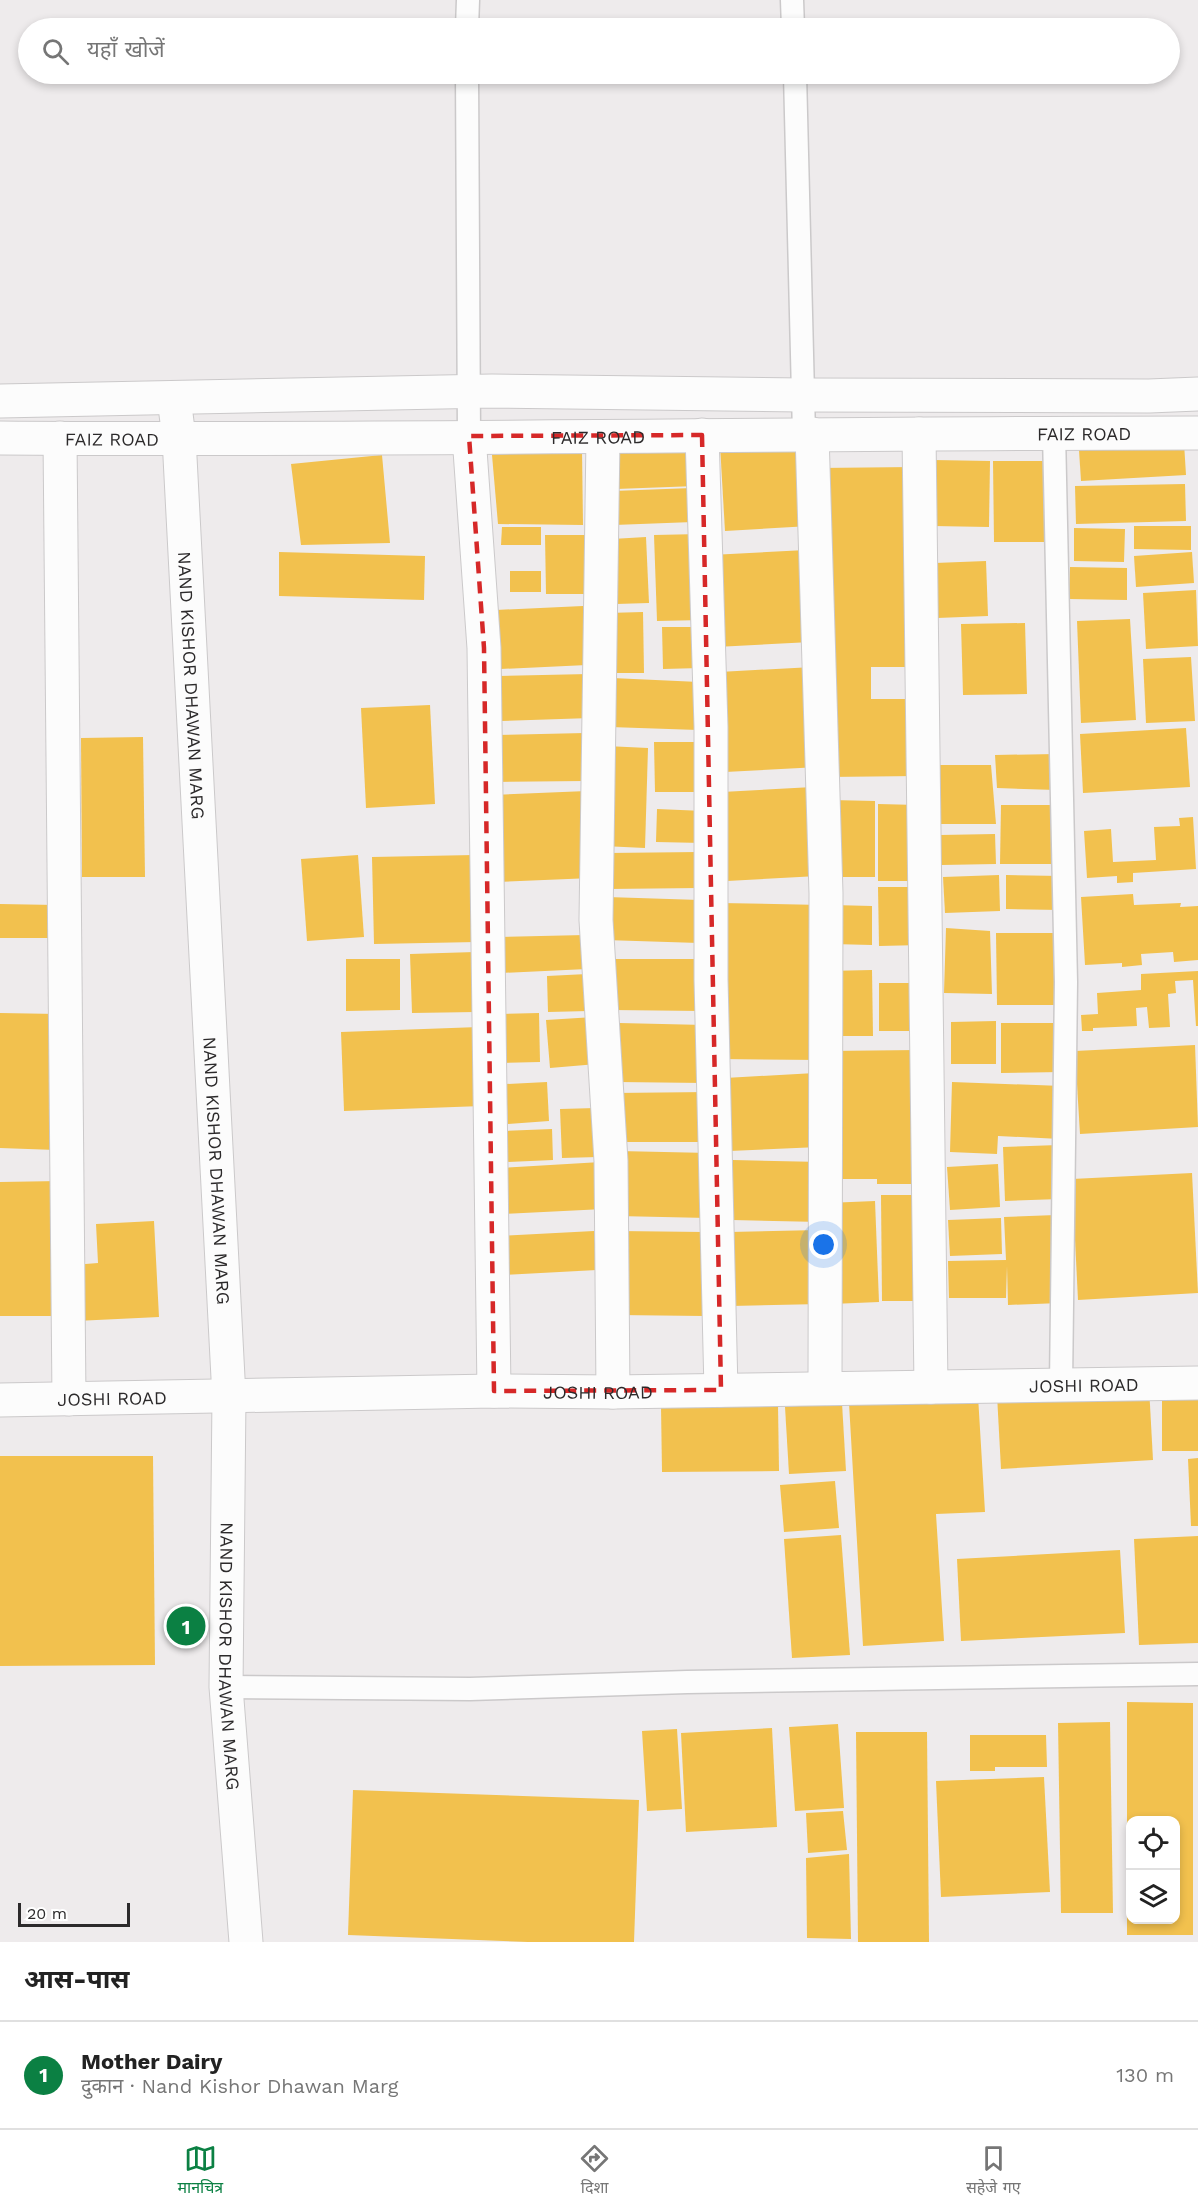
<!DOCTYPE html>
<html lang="hi">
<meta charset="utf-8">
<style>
body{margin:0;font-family:"Work Sans","Noto Sans Devanagari",sans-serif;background:#f2f2f2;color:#222}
.controls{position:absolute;right:18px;bottom:18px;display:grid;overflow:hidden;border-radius:12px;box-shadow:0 3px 9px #0003}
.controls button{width:54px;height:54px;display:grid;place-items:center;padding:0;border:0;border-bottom:2px solid #e0e0e0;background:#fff;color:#222;font:30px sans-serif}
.scale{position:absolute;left:18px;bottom:15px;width:112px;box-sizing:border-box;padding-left:6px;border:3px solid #2c2a2b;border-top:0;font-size:16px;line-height:21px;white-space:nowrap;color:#2c2a2b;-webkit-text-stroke:4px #fff;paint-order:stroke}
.you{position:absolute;left:824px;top:1245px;width:21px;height:21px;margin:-15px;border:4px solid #fff;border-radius:50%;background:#1a73e8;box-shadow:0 0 0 9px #1a73e833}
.badge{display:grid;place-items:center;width:39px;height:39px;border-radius:50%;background:#0b8043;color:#fff;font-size:20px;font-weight:700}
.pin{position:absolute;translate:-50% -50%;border:3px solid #fff;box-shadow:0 2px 6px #0006}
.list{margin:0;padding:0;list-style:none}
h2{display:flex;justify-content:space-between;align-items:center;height:78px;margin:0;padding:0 24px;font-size:26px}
h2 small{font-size:20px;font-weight:400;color:#767676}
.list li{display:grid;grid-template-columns:39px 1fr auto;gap:18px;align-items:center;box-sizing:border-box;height:108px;padding:0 24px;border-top:2px solid #e0e0e0}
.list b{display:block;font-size:22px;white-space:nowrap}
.list p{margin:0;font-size:20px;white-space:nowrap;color:#767676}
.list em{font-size:20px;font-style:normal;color:#767676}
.icon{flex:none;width:33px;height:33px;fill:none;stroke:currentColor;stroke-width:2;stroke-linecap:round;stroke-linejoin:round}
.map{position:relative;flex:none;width:1198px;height:1942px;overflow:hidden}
.search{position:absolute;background:#fff;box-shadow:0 3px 9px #0003;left:18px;right:18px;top:18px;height:66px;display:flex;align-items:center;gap:15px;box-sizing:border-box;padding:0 21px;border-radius:33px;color:#767676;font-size:22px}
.sheet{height:186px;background:#fff}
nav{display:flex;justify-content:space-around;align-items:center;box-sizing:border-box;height:84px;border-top:2px solid #e0e0e0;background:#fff;font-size:16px;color:#767676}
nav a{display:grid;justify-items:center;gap:3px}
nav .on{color:#0b8043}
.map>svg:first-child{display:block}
</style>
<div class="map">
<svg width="1198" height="1942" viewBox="0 0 1198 1942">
<rect width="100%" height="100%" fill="#eeebec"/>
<g fill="#f2c14e" fill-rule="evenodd">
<polygon points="805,441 810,526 725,531 720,445"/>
<polygon points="694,442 696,486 616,489 614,445"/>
<polygon points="1184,443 1186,475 1081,481 1079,450"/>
<polygon points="582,450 583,525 498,524 492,455"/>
<polygon points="382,455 390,543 301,545 291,464"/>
<polygon points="933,460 990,461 989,527 933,526"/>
<polygon points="993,461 1047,461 1047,542 994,542"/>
<polygon points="914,467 918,667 871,667 871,699 917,699 918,776 827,777 818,468"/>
<polygon points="1185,484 1186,521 1076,524 1075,486"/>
<polygon points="692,488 693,522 614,525 613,491"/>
<polygon points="1134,526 1191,526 1191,550 1134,549"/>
<polygon points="502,527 541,527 541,545 501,545"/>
<polygon points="1074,528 1125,529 1124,562 1074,561"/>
<polygon points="701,534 703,620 657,621 654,535"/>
<polygon points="545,535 591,535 592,594 546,594"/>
<polygon points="646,537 649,603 616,604 612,539"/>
<polygon points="806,550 811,642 716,647 711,555"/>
<polygon points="279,552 425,556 424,600 279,596"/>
<polygon points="1192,552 1194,583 1136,587 1134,556"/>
<polygon points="986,561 988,616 937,618 935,563"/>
<polygon points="1070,567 1127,568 1127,600 1069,599"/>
<rect x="510" y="571" width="31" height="21"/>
<polygon points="1196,590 1198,646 1146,649 1143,593"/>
<polygon points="583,606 587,665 500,669 496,610"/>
<polygon points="643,612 644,673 607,673 607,613"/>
<polygon points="1130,619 1136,720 1081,723 1077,621"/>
<polygon points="1025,623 1027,694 963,695 961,624"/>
<polygon points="662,627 700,627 701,668 663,669"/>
<polygon points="1191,657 1195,721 1146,723 1143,659"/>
<polygon points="813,667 819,767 725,772 719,672"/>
<polygon points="589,674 591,718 501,721 499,676"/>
<polygon points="612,678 699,682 698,730 610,727"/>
<polygon points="430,705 435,804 366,808 361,708"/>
<polygon points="1186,728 1190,787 1083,793 1080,734"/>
<polygon points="585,733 586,781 496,782 494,735"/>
<polygon points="143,737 145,877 82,877 81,738"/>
<polygon points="654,742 698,742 699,792 655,792"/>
<polygon points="606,746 648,748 645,848 603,846"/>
<polygon points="1056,754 1056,790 997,788 995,755"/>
<polygon points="937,765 991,765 996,824 937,824"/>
<polygon points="813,787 818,876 727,881 722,792"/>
<polygon points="587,791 592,878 496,882 492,795"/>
<polygon points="831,800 875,801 875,877 831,877"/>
<polygon points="878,804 918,805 918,881 878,881"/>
<polygon points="1001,805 1060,805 1060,864 1000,864"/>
<polygon points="657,809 704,811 703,843 656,842"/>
<polygon points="1193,817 1196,869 1133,873 1133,882 1117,883 1117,876 1087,878 1084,831 1111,829 1113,862 1156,860 1154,827 1180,826 1179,818"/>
<polygon points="995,834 996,864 941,865 940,835"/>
<polygon points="699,852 700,888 607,889 607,853"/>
<polygon points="358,855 364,937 307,941 301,859"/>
<polygon points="474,855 477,942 374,944 372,857"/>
<polygon points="999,875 1000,911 945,913 943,877"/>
<polygon points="1006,875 1061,876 1060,910 1006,909"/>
<polygon points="878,887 921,887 922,945 879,946"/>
<polygon points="1133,894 1134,905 1181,903 1180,907 1198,906 1198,960 1174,962 1173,952 1141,954 1142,965 1122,967 1122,963 1085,965 1081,897"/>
<polygon points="607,897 700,900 699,943 605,940"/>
<polygon points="720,903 822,905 821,1060 719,1059"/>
<polygon points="0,904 56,905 56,938 0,938"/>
<polygon points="833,905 872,906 872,945 832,944"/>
<polygon points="946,928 990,931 992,994 944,993"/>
<polygon points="996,933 1060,933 1060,1005 997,1005"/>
<polygon points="585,935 587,969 501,973 499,937"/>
<polygon points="475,952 476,1012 412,1013 410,954"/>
<polygon points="346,959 400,959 400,1010 346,1011"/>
<polygon points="611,959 702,959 702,1011 611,1010"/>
<polygon points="872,970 873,1036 828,1036 827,971"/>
<polygon points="1198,971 1198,1026 1196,1026 1193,980 1175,981 1176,993 1168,994 1170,1027 1149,1028 1147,1007 1136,1008 1137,1026 1093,1028 1093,1031 1082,1031 1081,1015 1098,1014 1097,993 1141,990 1141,974"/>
<polygon points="587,974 589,1011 548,1012 547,976"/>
<polygon points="879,983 921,983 922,1031 879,1031"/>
<polygon points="0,1013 58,1014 56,1150 0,1148"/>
<polygon points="539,1013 540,1062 500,1063 499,1014"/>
<polygon points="594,1017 597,1064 550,1068 546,1020"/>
<polygon points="996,1021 996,1064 951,1064 951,1022"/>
<polygon points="619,1023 705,1025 704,1083 618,1082"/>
<polygon points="1001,1023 1062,1023 1062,1072 1001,1073"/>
<polygon points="479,1027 482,1106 344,1111 341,1032"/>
<polygon points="1195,1045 1198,1127 1080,1134 1075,1051"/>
<polygon points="918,1050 919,1184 877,1184 877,1179 829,1179 828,1051"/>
<polygon points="815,1073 819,1147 729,1151 725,1078"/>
<polygon points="547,1082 549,1121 508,1124 506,1084"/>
<polygon points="952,1082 1062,1086 1060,1139 998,1136 997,1154 950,1152"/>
<polygon points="708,1092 709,1142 614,1142 614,1093"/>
<polygon points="596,1108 598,1157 562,1158 560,1109"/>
<polygon points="552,1129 553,1160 506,1162 505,1131"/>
<polygon points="1058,1145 1060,1199 1005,1201 1003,1147"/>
<polygon points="618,1151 710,1153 708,1218 617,1216"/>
<polygon points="733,1160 822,1162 821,1222 732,1220"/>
<polygon points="601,1162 604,1209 504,1214 501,1168"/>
<polygon points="998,1164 1000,1207 950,1210 947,1167"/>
<polygon points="1192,1173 1198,1293 1078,1300 1072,1179"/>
<polygon points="60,1181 62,1316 0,1316 0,1182"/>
<polygon points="881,1195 924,1195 925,1301 882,1301"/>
<polygon points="875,1201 879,1302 832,1304 827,1203"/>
<polygon points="1056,1215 1060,1303 1008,1305 1007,1266 1006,1298 949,1298 948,1261 1006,1260 1004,1217"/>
<polygon points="1001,1218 1002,1254 950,1256 948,1220"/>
<polygon points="154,1221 159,1317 76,1321 73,1265 98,1263 96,1224"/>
<polygon points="819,1230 821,1304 731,1306 729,1232"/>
<polygon points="594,1231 597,1270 501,1275 498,1236"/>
<polygon points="618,1231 704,1232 704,1316 617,1315"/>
<polygon points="1149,1387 1153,1460 1001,1469 997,1395"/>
<polygon points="1198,1394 1198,1451 1162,1451 1162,1396"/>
<polygon points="978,1396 985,1512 936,1514 944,1641 863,1646 849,1403"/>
<polygon points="842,1403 846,1471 789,1474 785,1407"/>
<polygon points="778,1405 779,1471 662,1472 661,1406"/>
<polygon points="0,1456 153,1456 155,1665 0,1666"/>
<polygon points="1198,1458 1198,1526 1191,1526 1188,1459"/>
<polygon points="835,1481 839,1528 784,1532 780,1485"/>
<polygon points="841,1535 850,1655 792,1658 784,1539"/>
<polygon points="1198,1536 1198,1643 1139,1645 1134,1539"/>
<polygon points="1120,1550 1125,1633 961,1641 957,1559"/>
<path d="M1127,1702L1193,1703V1935H1127ZM1130,1820L1176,1821V1920H1130Z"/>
<polygon points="1110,1722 1113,1913 1061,1913 1058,1723"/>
<polygon points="838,1724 844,1808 795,1811 789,1727"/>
<polygon points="772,1728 777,1827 686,1832 681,1733"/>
<polygon points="677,1729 682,1809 647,1811 642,1731"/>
<polygon points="856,1732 927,1732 929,1942 858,1942"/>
<polygon points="970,1735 1046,1735 1047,1767 995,1767 995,1771 970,1771"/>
<polygon points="1044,1777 1050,1892 941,1897 936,1781"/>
<polygon points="353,1790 639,1800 634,1942 528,1942 348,1935"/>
<polygon points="843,1811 847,1850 808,1853 806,1813"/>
<polygon points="849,1854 851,1939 807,1938 806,1858"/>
</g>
<polygon fill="#e4572e" points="173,1613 193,1613 193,1640 173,1639"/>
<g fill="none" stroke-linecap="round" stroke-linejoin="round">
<defs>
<g id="service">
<polyline points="792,0 793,28"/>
<polyline points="467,28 468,0"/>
<polyline points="467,74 469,436"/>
<polyline points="795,74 804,434"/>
<polyline points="1054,433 1066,982 1061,1385"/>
<polyline points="226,1687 470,1689 687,1682 1198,1674"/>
</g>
<g id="minor">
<polyline points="812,434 826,893 825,1388"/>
<polyline points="919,434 931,1387"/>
<polyline points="702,435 711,727 711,979 721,1390"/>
<polyline points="469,436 484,648 494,1391"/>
<polyline points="60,438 69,1399"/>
<polyline points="603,438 596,920 611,1161 613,1392"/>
</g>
<g id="tertiary">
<path id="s1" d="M174,398L179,438L229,1397L226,1687L246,1942"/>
<polyline points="0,401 492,391 802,395 1149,396 1198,394"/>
<path id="s2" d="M0,438C399,441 799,433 1198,433"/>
<path id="s3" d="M0,1400L494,1391L613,1392L1198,1383"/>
</g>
</defs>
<use href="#service" stroke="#cbc9ca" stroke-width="25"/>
<use href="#minor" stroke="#cbc9ca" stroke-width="35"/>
<use href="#tertiary" stroke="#cbc9ca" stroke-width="35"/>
<use href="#service" stroke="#fcfcfc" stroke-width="22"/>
<use href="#minor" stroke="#fcfcfc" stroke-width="33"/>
<use href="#tertiary" stroke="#fcfcfc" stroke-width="33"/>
</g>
<path fill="none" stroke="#d62828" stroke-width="4.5" stroke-dasharray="12 8" stroke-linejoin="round" d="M702,435L721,1390L494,1391L484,648L469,436Z"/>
<g text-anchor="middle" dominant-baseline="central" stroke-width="6" stroke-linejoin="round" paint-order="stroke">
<g font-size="18" fill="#2c2a2b" stroke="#fff">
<text stroke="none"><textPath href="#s2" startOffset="1084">FAIZ ROAD</textPath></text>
<text stroke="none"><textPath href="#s2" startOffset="598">FAIZ ROAD</textPath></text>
<text stroke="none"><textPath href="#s2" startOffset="112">FAIZ ROAD</textPath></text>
<text stroke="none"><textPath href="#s1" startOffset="288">NAND KISHOR DHAWAN MARG</textPath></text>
<text stroke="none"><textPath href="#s1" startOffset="774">NAND KISHOR DHAWAN MARG</textPath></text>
<text stroke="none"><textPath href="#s3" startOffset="1084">JOSHI ROAD</textPath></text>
<text stroke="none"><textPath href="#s3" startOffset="598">JOSHI ROAD</textPath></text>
<text stroke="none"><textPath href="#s3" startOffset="112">JOSHI ROAD</textPath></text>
<text stroke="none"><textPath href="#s1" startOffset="1260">NAND KISHOR DHAWAN MARG</textPath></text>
</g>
</g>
</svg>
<div class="controls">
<button><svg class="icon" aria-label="locate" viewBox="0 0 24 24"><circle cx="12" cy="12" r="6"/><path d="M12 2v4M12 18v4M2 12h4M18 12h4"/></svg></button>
<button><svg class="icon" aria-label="layers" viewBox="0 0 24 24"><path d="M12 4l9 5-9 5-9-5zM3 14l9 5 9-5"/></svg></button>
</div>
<div class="scale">20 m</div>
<div class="you"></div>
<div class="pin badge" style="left:186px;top:1626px">1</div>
<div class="search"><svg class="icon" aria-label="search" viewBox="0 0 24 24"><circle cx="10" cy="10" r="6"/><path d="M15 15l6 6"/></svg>यहाँ खोजें</div>
</div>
<section class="sheet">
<h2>आस-पास<small></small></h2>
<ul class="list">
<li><span class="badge">1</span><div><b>Mother Dairy</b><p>दुकान · Nand Kishor Dhawan Marg</p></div><em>130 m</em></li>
</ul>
</section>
<nav>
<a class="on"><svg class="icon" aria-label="map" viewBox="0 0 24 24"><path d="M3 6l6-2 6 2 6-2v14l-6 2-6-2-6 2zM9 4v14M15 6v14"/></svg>मानचित्र</a>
<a><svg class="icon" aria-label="directions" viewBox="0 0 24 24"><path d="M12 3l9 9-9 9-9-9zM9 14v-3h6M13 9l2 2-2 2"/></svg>दिशा</a>
<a><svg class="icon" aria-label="saved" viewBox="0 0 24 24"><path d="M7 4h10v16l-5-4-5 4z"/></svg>सहेजे गए</a>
</nav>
